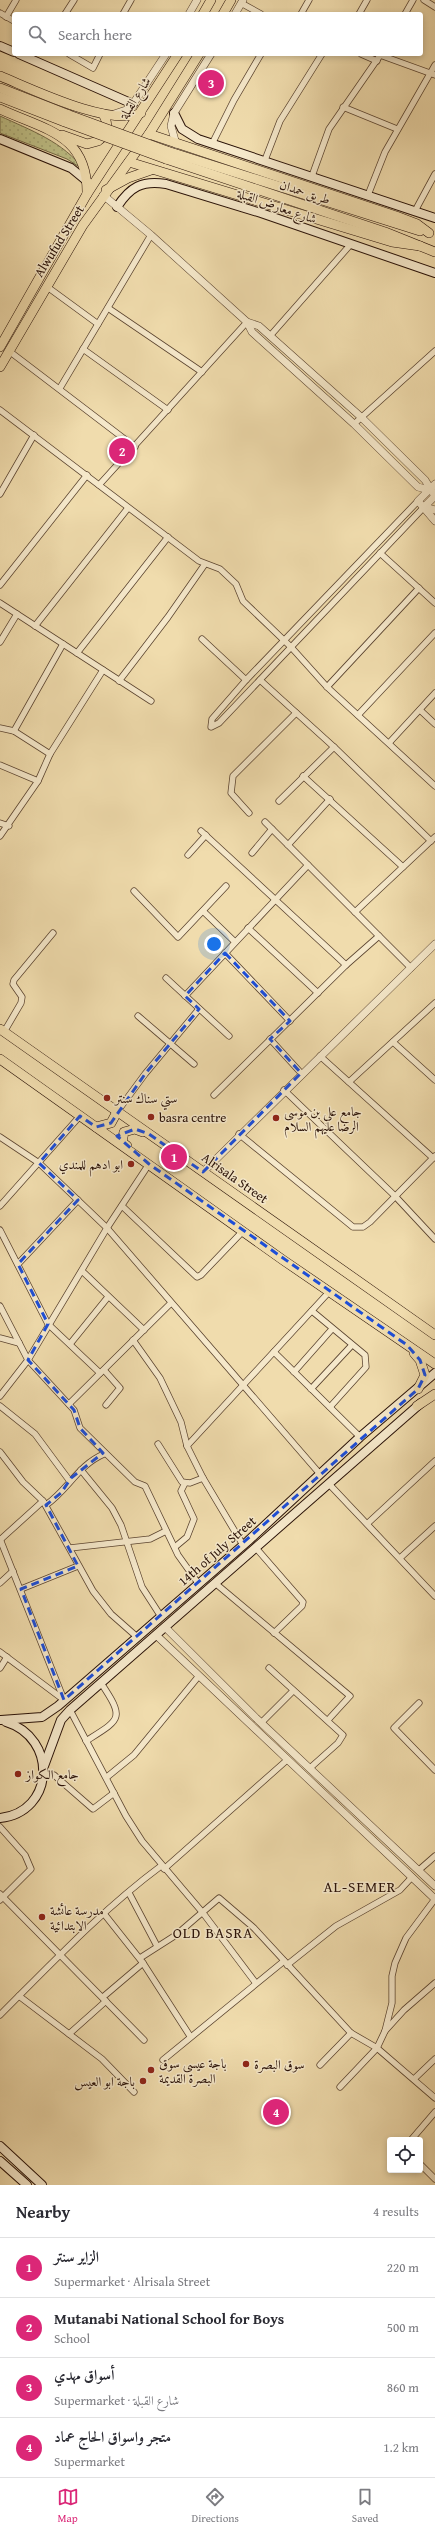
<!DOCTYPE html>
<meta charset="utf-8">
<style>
body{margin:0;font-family:"Gentium Book Plus",Amiri,serif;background:#f7f7f7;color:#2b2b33}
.controls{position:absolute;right:12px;bottom:12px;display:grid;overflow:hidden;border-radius:4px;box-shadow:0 2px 6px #0003}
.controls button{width:36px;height:36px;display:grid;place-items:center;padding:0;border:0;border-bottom:1px solid #e1e1e2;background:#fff;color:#2b2b33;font:20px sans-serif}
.you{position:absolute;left:214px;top:944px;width:14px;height:14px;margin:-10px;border:3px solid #fff;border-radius:50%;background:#1a73e8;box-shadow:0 0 0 6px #1a73e833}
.badge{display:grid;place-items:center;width:26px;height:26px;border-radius:50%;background:#db2777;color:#fff;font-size:13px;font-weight:700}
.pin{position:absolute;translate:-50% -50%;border:2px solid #fff;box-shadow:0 1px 4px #0006}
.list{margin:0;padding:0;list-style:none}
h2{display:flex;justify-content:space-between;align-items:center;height:52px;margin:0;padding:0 16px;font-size:17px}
h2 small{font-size:13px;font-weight:400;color:#7c7c81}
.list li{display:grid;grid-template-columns:26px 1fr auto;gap:12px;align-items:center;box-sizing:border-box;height:60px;padding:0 16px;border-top:1px solid #e1e1e2}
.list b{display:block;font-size:15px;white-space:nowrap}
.list p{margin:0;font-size:13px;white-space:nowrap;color:#7c7c81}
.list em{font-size:13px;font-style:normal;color:#7c7c81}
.icon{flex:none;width:22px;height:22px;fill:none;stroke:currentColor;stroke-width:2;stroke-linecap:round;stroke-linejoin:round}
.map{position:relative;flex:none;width:435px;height:2185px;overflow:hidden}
.search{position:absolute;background:#fff;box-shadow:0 2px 6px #0003;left:12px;right:12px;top:12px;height:44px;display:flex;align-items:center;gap:10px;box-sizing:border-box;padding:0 14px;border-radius:4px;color:#7c7c81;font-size:15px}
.sheet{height:292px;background:#fff}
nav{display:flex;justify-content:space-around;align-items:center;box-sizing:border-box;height:56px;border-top:1px solid #e1e1e2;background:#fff;font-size:11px;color:#7c7c81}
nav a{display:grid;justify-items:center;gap:2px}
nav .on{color:#db2777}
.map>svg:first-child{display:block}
</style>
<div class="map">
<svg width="435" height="2185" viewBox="0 0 435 2185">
<defs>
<pattern id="grass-dots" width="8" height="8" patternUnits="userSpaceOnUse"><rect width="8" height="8" fill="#bebf86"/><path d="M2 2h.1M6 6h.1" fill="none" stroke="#a3a372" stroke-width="1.8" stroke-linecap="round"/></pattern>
</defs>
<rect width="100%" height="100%" fill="#f0dcad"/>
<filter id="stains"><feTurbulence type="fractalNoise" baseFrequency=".005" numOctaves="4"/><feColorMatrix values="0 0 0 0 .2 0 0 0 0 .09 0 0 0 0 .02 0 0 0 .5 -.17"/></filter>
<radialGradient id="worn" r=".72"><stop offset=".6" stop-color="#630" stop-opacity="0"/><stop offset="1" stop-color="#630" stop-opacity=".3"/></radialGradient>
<path fill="url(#grass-dots)" stroke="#746846" d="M0,116C30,130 64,142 84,170L67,159L0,133Z"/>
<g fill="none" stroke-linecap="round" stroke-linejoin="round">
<defs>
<g id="minor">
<polyline points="424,0 435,7"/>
<polyline points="241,3 261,14"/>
<polyline points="0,13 14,21"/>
<polyline points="65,14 74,0"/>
<polyline points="123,14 131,0"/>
<polyline points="301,14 309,0"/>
<polyline points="359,14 367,0"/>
<polyline points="405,14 413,0"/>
<polyline points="6,17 16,0"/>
<polyline points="69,54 93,68 100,54"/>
<polyline points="361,54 377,61"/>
<polyline points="380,55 435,75"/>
<polyline points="343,107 397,129"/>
<polyline points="212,144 234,100 261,54"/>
<polyline points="265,160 280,121 322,54"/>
<polyline points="312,176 329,129 381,54"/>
<polyline points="368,195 385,152 435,65"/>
<polyline points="415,211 435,174"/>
<polyline points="46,286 98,324"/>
<polyline points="108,308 202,372"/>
<polyline points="270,336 351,244"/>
<polyline points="83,349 168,410"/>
<polyline points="9,351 135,447"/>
<polyline points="60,388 151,235"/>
<polyline points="0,410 199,561 220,569 236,584 243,601 291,647 327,687 435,786"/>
<polyline points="354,424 435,351"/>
<polyline points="99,485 247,322"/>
<polyline points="0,494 34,435"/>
<polyline points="418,501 246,680 212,719 211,727 219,723 424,507"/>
<polyline points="380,553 435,603"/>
<polyline points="0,585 87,475"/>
<polyline points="0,603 151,701"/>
<polyline points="35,626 128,508"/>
<polyline points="202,639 246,680"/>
<polyline points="0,642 17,614"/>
<polyline points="77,653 168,537"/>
<polyline points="260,680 334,747 431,841"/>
<polyline points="119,681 168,617 205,564"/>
<polyline points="327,687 419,588"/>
<polyline points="420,710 435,724"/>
<polyline points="358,715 435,633"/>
<polyline points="0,728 14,731 50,754"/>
<polyline points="14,731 63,644"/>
<polyline points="389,743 435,693"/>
<polyline points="0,765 38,781"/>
<polyline points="303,776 403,867"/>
<polyline points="279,801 334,747"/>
<polyline points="249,813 231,793 233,776 296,713"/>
<polyline points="265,822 411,968"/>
<polyline points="0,823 9,826"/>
<polyline points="201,831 346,965"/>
<polyline points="0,836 38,781 50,754 103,670"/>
<polyline points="288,845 330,799"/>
<polyline points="252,853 272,829"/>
<polyline points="188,855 206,835"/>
<polyline points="134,891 178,937 226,886"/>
<polyline points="203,911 235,942"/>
<polyline points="355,912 435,837"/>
<polyline points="248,928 318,993"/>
<polyline points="225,953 290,1021"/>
<polyline points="166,978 229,1036"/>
<polyline points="185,996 308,865"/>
<polyline points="138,1016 194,1064"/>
<polyline points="4,1032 21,1003 22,997 13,984 14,980 53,933"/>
<polyline points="270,1039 301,1073"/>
<polyline points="393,1042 435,1080"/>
<polyline points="320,1056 433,1158"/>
<polyline points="349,1082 435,1003"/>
<polyline points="284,1090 395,1196 435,1239"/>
<polyline points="214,1095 346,965 379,936"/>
<polyline points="117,1112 145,1074 199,1009"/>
<polyline points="239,1134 353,1227 363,1227 370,1222 435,1156"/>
<polyline points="0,1137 39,1163 107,1228 320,1474"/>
<polyline points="0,1206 80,1116"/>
<polyline points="122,1206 197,1277 201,1275 243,1231"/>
<polyline points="0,1230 48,1324 100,1373"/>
<polyline points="18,1264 78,1200"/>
<polyline points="82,1271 144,1330"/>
<polyline points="0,1306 28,1360 74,1410 80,1428 135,1482 145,1486 178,1555 198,1583"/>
<polyline points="312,1311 365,1355 366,1367 330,1407"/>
<polyline points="0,1338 19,1343"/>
<polyline points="133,1340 160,1378 181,1422 187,1446 203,1478 243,1545"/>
<polyline points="70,1344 108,1297"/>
<polyline points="274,1352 360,1437"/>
<polyline points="104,1370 120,1388 106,1405"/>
<polyline points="294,1372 332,1329"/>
<polyline points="311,1389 352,1345"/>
<polyline points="0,1396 28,1360 107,1228 149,1164"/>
<polyline points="69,1404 171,1303"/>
<polyline points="0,1406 35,1434 69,1480"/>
<polyline points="158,1444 182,1482 190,1483 203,1478"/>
<polyline points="187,1446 329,1292"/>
<polyline points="0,1452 23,1482 43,1501 93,1591 111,1614 136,1636"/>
<polyline points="81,1470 112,1508 121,1525 142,1587 160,1615"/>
<polyline points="329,1484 435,1596"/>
<path d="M46,1505C68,1490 78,1465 104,1454"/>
<polyline points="368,1523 435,1461"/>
<polyline points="0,1539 64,1700"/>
<polyline points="0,1540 43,1501"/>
<polyline points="175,1547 187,1537 194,1519 181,1491 185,1483"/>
<polyline points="70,1548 150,1539 166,1531"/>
<polyline points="256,1548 303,1602 302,1606 274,1633"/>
<polyline points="400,1558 435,1526"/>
<polyline points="0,1583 13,1571"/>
<polyline points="215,1583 350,1696 328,1720"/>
<polyline points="21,1589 78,1566"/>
<polyline points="0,1652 64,1700"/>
<polyline points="0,1668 7,1657"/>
<polyline points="269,1668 343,1735 338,1743 310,1768"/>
<polyline points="419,1703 394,1728 435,1770"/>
<polyline points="70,1710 126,1816 142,1841 203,1913 255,1982"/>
<polyline points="261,1723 293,1691"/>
<path d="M86,1741C121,1719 125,1719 101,1683"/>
<polyline points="44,1774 54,1775 93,1809 114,1793"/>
<polyline points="107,1777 134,1755 198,1677"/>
<polyline points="0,1827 25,1855 31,1869 0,1900"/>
<polyline points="164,1869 287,1760"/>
<polyline points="419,1870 435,1856"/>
<polyline points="129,1893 157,1946"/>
<polyline points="0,1894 144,2040"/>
<polyline points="105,1915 143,1963 190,2036"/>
<polyline points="140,1958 176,1935 219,1898 254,1928 351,2033 377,2048 435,2098"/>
<polyline points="287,1965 336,1926 400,1890 412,1877"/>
<polyline points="19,1996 102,2059 134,2092"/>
<polyline points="103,1997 143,1963"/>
<path d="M0,2015C51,1964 103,1909 161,1866"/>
<polyline points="385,2031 392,2003 392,1976 395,1963 406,1938 435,1899"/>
<polyline points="69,2034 106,2001"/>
<polyline points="163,2060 284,1961"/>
<polyline points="320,2065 351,2033"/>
<polyline points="414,2079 435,2059"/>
<polyline points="340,2087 377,2048 385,2031 404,2010 435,1983"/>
<polyline points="411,2140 435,2112"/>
<polyline points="420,2164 435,2179"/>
</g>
<g id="tertiary">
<polyline points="189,14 197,0"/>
<polyline points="235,14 243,0"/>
<polyline points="114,114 126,110 133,104 166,54"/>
<polyline points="176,144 171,126 174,113 211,54"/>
<polyline points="103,195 151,235 247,322 252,332 354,424 418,487 429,490"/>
<polyline points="247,322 259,326 361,417 425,480 435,496"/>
<polyline points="435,484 418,501 435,521"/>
<polyline points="424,507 435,496"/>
<polyline points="424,507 435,510"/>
<polyline points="203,1172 435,944"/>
<polyline points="165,1627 256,1718 435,1886"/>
<polyline points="156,1635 435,1899"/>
</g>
<g id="secondary">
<polyline points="0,46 14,52"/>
<polyline points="19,54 133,104"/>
<polyline points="174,113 182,129 198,139 435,218"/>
<polyline points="0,139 71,168 88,182"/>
<path d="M117,207C130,187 142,180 166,184L261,213L435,273"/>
<polyline points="1,1720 42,1717 58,1706 248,1541 360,1437 435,1373"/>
<polyline points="44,1766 61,1720 70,1710 421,1403"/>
<path d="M0,1818C55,1812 58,1738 6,1722"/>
<polyline points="0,2146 42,2185"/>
<polyline points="0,2161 27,2185"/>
</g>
<g id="primary">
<polyline points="203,14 211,0"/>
<polyline points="223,14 231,0"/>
<polyline points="0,347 87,194 178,54"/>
<polyline points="0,367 83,225 149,134 199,54"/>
<polyline points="0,1029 435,1335"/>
<polyline points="0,1059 283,1260 435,1364"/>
<polyline points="96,1127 111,1123 117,1112"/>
<polyline points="127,1146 122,1142 124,1132 135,1129 143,1132"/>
<polyline points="414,1353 420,1360 425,1375 418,1389"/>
<polyline points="417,1406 435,1394"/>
</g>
<g id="trunk">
<path d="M0,76C32,89 109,127 141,113"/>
<polyline points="0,88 69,115"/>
<polyline points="0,97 65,122"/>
<path d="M0,109C45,130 88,134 87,194"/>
<polyline points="149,134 396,216 417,224 429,233"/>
<path d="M62,135L87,144L98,141C108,134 109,124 103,114"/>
<polyline points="167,151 420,231"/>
<polyline points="166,159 385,232 435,252"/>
<polyline points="129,162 392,242 420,246"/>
<polyline points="106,190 128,178 151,170"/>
</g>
</defs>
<use href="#minor" stroke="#5b4430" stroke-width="7"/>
<use href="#tertiary" stroke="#5b4430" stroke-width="8"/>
<use href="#secondary" stroke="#291107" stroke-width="10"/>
<use href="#primary" stroke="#291107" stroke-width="10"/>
<use href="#trunk" stroke="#291107" stroke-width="10"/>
<use href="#minor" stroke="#f5e8ca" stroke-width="5.5"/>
<use href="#tertiary" stroke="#f5e8ca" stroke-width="7"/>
<use href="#secondary" stroke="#f5e8ca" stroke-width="8"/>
<use href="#primary" stroke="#f0dcad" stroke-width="9"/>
<use href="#trunk" stroke="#f0dcad" stroke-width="9"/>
<defs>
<g id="trunk-bridge">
<polyline points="69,115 167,151"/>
<polyline points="65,122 166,159"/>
</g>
</defs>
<use href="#trunk-bridge" stroke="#291107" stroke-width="10" stroke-linecap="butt"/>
<use href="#trunk-bridge" stroke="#f0dcad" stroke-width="9"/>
</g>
<path fill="none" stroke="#1d4ed8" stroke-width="3" stroke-dasharray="8 5" stroke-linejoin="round" d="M225,953L290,1021L270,1039L301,1073L203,1172L149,1134L135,1129L117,1136L149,1164L407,1345L420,1360L425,1375L418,1389L64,1700L21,1589L78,1566L46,1505L61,1493L71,1478L103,1453L80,1428L74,1410L28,1360L48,1324L18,1264L78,1200L39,1163L80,1116L96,1127L111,1123L145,1074L199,1009L185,996Z"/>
<g fill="#8f2418" stroke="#f5e8ca" stroke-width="1.5">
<circle cx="107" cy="1098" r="4"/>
<circle cx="151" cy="1117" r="4"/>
<circle cx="276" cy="1118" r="4"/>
<circle cx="131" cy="1164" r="4"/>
<circle cx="18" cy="1774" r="4"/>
<circle cx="42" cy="1917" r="4"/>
<circle cx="246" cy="2064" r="4"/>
<circle cx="151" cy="2070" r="4"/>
<circle cx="143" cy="2081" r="4"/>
</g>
<g text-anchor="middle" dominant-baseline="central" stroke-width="3" stroke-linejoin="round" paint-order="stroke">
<g font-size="13" fill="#291107" stroke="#f5e8ca">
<text transform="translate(135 98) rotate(-58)">شارع القبلة</text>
<text transform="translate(305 192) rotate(18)">طريق حمدان</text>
<text transform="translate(277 206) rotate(19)">شارع معارض القبلة</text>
<text transform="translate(59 241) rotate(-58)">Alwufud Street</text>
<text transform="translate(235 1178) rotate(35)">Alrisala Street</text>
<text transform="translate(217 1551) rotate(-41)">14th of July Street</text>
</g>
<g font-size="13" fill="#291107" stroke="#f5e8ca" text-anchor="start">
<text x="115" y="1098">ستي سناك سنتر</text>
<text x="284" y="1111">جامع علي بن موسى<tspan x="284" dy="15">الرضا عليهم السلام</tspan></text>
<text x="159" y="1117">basra centre</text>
<text x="123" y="1164" text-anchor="end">ابو ادهم للمندي</text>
<text x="26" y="1774">جامع الكواز</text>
<text x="50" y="1910">مدرسة عائشة<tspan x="50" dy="15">الابتدائية</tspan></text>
<text x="159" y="2063">باجة عيسى سوق<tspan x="159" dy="15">البصرة القديمة</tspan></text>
<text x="254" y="2064">سوق البصرة</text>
<text x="135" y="2081" text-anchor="end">باجة ابو العيس</text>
</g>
<g font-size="15" letter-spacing="1" fill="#291107" stroke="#f5e8ca">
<text x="360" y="1886">AL-SEMER</text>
<text x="213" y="1932">OLD BASRA</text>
</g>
</g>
<rect width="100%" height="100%" filter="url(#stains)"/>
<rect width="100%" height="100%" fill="url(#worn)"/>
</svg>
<div class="controls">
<button><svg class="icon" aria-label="locate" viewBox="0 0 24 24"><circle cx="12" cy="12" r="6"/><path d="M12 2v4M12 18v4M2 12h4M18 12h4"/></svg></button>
</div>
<div class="you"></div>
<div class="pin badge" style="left:174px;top:1157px">1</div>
<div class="pin badge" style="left:122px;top:451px">2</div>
<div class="pin badge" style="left:211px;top:83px">3</div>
<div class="pin badge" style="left:276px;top:2112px">4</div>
<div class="search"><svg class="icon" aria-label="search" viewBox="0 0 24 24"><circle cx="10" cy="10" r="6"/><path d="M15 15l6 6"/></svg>Search here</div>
</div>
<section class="sheet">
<h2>Nearby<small>4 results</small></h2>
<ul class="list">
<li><span class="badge">1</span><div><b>الزاير سنتر</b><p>Supermarket · Alrisala Street</p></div><em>220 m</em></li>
<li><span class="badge">2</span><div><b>Mutanabi National School for Boys</b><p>School</p></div><em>500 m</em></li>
<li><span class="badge">3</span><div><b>أسواق مهدي</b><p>Supermarket · شارع القبلة</p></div><em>860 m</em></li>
<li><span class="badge">4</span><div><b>متجر واسواق الحاج عماد</b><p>Supermarket</p></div><em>1.2 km</em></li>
</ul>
</section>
<nav>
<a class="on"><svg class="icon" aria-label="map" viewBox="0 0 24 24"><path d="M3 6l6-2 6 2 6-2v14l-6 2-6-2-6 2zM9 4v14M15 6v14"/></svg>Map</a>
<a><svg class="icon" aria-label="directions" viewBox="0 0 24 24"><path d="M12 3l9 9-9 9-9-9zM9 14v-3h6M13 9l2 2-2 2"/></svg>Directions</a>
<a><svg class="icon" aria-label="saved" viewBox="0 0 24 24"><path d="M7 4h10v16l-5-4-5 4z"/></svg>Saved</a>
</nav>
